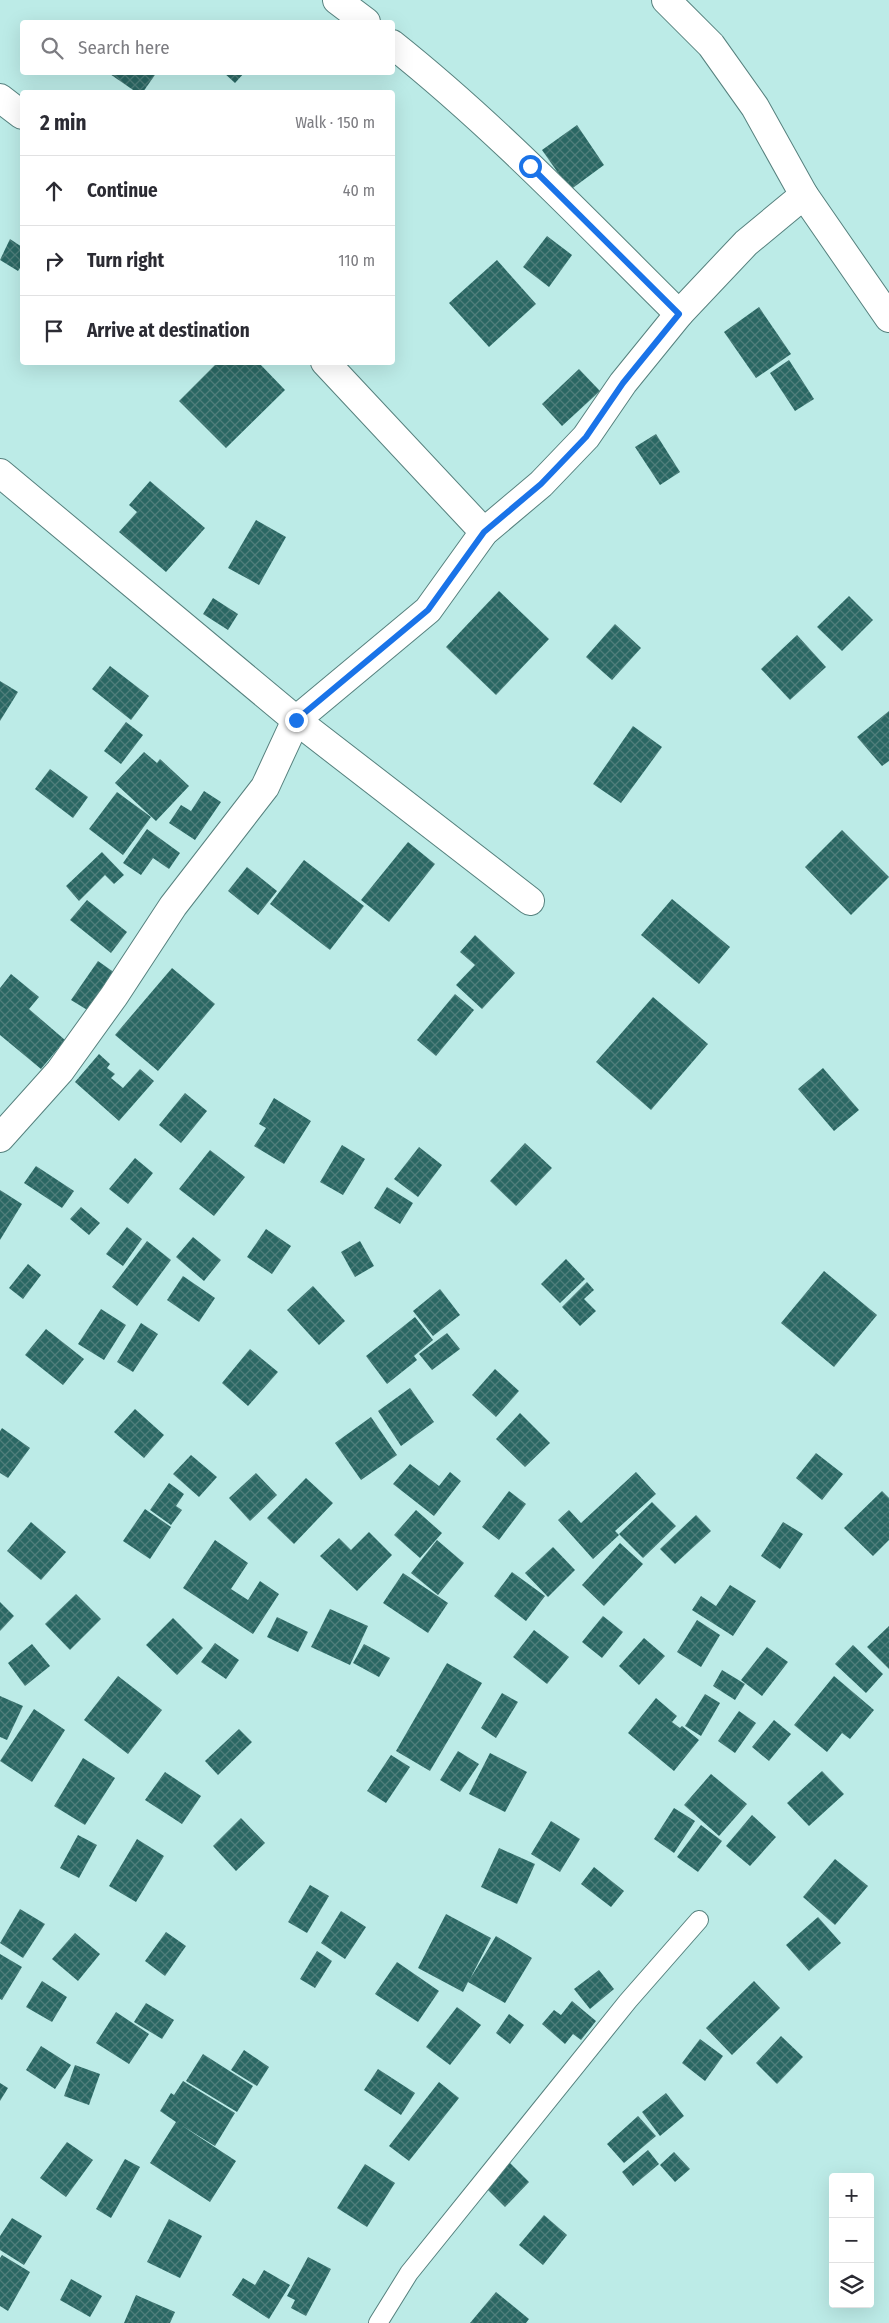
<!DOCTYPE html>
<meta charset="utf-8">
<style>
body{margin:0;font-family:"Fira Sans Condensed",sans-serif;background:#f7f7f7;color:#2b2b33}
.controls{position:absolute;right:15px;bottom:15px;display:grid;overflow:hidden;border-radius:5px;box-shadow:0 5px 20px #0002}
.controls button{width:45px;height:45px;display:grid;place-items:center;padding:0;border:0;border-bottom:1px solid #e1e1e2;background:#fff;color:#2b2b33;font:25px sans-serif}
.stop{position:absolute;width:15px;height:15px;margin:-11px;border:4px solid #1a73e8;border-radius:50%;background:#fff}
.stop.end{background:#1a73e8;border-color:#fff;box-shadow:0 1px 5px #0008}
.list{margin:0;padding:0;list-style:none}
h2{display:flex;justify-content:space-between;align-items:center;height:65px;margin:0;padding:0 20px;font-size:21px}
h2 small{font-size:16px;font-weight:400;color:#7c7c81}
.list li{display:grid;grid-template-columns:32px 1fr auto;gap:15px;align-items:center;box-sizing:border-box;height:70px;padding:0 20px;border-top:1px solid #e1e1e2}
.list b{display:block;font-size:19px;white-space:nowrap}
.list em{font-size:16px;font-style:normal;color:#7c7c81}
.icon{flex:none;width:28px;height:28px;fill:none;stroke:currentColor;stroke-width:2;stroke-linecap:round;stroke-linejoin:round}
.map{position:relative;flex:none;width:889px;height:2323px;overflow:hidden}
.search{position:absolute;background:#fff;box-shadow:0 5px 20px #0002;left:20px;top:20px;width:375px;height:55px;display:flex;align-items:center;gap:12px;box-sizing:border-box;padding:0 18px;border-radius:5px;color:#7c7c81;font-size:19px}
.panel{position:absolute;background:#fff;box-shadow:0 5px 20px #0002;left:20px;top:90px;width:375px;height:275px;border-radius:5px}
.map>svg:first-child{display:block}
</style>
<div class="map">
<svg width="889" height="2323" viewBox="0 0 889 2323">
<defs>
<pattern id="building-cross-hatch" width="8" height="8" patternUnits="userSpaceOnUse" patternTransform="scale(1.25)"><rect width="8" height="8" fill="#2a6763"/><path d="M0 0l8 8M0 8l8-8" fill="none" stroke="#4f7e7b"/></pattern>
</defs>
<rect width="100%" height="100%" fill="#bcebe7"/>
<g fill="url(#building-cross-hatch)">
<polygon points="107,72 157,72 143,92 136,92"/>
<polygon points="223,72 245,72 235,83"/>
<polygon points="577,125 604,165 570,190 542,150"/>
<polygon points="547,236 572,255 549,287 523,267"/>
<polygon points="10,239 22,247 22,265 18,271 0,260"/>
<polygon points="497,260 536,304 489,347 449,303"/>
<polygon points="759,307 791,354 756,378 724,332"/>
<polygon points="789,360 814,399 795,411 770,373"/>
<polygon points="213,362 258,362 285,390 226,448 179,401 215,365"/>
<polygon points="579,369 600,391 562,426 542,404"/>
<polygon points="656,434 680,472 660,485 635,447"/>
<polygon points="150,481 205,528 166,572 119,532 137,512 129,505"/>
<polygon points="256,520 286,537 259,585 228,568"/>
<polygon points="499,591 549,639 496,695 446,647"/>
<polygon points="849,596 873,620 842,651 817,627"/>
<polygon points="213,598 238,614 228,630 203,614"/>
<polygon points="615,624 641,648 612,680 586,657"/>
<polygon points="797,635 826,667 790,700 761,669"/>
<polygon points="110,666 149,696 131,720 92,689"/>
<polygon points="0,681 18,692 0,721"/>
<polygon points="889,711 889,761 882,766 857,737"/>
<polygon points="126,722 143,735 121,764 104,751"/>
<polygon points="633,726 662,747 621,803 593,784"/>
<polygon points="144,752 157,763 160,759 189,786 156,821 115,783"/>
<polygon points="50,769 88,797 73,818 35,789"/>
<polygon points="204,791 221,802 195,840 169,823 181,805 191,811"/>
<polygon points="117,792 151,817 123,855 89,829"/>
<polygon points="147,829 180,853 169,869 153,858 141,875 123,863"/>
<polygon points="842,830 889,877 851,915 805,867"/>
<polygon points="408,842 435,864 389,922 361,900"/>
<polygon points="102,852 124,875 114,884 105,875 79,901 66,886"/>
<polygon points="304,860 364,906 330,950 270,904"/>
<polygon points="247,867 277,891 258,915 228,891"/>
<polygon points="672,899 730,947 699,984 641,935"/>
<polygon points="87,900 127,932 111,953 70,920"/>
<polygon points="475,935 515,973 482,1009 456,985 475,965 460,952"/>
<polygon points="98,961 115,973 89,1011 71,1000"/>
<polygon points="172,968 215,1004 158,1071 115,1035"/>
<polygon points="11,974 39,997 29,1009 65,1040 41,1069 0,1035 0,988"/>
<polygon points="455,994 474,1010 436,1056 417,1040"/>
<polygon points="653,997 708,1044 651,1110 596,1062"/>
<polygon points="99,1054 110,1064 107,1068 115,1074 111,1078 123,1088 140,1069 154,1081 119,1121 75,1082"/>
<polygon points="823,1068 859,1110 834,1131 798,1089"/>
<polygon points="185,1093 207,1111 181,1143 159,1125"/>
<polygon points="274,1098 311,1121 284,1164 254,1146 266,1128 259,1124"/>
<polygon points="525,1143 552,1168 516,1206 490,1181"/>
<polygon points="342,1145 365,1159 343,1195 320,1182"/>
<polygon points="419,1147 442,1165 418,1197 394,1179"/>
<polygon points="210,1150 245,1177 214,1216 179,1189"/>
<polygon points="135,1158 153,1173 128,1204 109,1189"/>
<polygon points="36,1166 74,1191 62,1208 24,1183"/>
<polygon points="387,1187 413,1203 400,1224 374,1208"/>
<polygon points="0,1190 22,1204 0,1240"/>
<polygon points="81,1207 100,1223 89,1235 70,1219"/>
<polygon points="127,1227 142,1239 123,1266 106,1254"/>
<polygon points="266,1229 291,1246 272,1274 247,1257"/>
<polygon points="193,1237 221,1260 204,1281 176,1257"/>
<polygon points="147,1241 171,1260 137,1306 112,1287"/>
<polygon points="360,1241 374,1266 355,1277 341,1252"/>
<polygon points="566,1259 585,1279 560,1303 541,1284"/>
<polygon points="28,1264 41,1275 23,1299 9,1288"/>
<polygon points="824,1271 877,1315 834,1367 781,1323"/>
<polygon points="183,1276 215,1298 199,1322 167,1300"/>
<polygon points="587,1282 594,1290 584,1299 596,1311 580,1326 562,1307"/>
<polygon points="313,1286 345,1321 319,1345 287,1310"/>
<polygon points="440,1289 460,1315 433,1336 413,1311"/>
<polygon points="101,1309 126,1325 104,1360 78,1344"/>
<polygon points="415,1317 433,1340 414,1356 417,1360 387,1384 366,1356"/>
<polygon points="141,1323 158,1334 133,1372 117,1362"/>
<polygon points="46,1329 84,1359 63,1385 25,1355"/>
<polygon points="447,1333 460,1349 432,1370 419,1354"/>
<polygon points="250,1349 278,1372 248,1406 222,1383"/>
<polygon points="495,1369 519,1391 496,1417 472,1395"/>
<polygon points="410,1388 434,1422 401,1446 378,1411"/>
<polygon points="135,1409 164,1435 144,1458 114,1432"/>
<polygon points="520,1413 550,1443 525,1467 496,1439"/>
<polygon points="371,1417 397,1455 361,1480 335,1443"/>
<polygon points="2,1428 30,1448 8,1478 0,1473 0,1431"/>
<polygon points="816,1453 843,1474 822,1500 796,1478"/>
<polygon points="191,1455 217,1477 199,1497 173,1474"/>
<polygon points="410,1464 439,1486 450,1472 461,1481 434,1516 393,1484"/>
<polygon points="636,1472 656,1494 615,1531 619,1535 593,1559 558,1520 569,1510 581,1523"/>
<polygon points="256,1473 277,1495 250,1521 229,1498"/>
<polygon points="306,1478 333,1503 294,1544 267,1518"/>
<polygon points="169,1483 184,1494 176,1506 182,1510 171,1525 150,1510"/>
<polygon points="509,1491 526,1504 499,1540 482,1527"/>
<polygon points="882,1491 889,1498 889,1540 873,1556 844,1528"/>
<polygon points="652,1502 676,1526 643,1558 619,1534"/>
<polygon points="145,1509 171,1527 150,1559 123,1541"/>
<polygon points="416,1510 442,1533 420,1558 394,1535"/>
<polygon points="696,1515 711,1531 675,1564 660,1549"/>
<polygon points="31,1522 66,1552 41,1580 7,1551"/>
<polygon points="783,1522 803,1534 780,1569 761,1556"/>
<polygon points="369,1532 392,1555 357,1591 320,1556 339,1538 351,1550"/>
<polygon points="215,1540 248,1563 231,1589 248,1600 260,1581 279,1594 253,1634 183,1588"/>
<polygon points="437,1540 464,1563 438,1595 411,1573"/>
<polygon points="620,1543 643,1564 604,1606 582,1585"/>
<polygon points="553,1547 575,1570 548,1597 525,1573"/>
<polygon points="512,1572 545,1596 526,1621 494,1596"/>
<polygon points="403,1573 448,1603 428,1633 383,1603"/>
<polygon points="730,1585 756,1601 733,1636 692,1610 701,1596 716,1606"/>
<polygon points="76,1594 101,1619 70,1650 45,1624"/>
<polygon points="0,1602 14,1616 0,1631"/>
<polygon points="330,1609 368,1626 350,1665 311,1647"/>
<polygon points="603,1616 623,1632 602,1658 582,1642"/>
<polygon points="277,1617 308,1632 298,1652 267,1637"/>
<polygon points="173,1618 203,1648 177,1675 146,1645"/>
<polygon points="697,1620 720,1635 701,1667 677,1652"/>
<polygon points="889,1626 889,1669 867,1647"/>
<polygon points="534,1630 569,1657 547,1684 513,1657"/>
<polygon points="644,1638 665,1656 639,1685 619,1666"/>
<polygon points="215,1643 239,1660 226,1679 201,1662"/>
<polygon points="32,1644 50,1666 25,1686 8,1663"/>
<polygon points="364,1644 390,1658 379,1677 353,1663"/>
<polygon points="853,1645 883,1674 866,1693 835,1664"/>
<polygon points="767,1647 788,1662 762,1696 741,1680"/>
<polygon points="447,1663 482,1683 430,1771 396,1751"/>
<polygon points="722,1670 745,1684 735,1700 713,1686"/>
<polygon points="118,1676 162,1710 128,1754 84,1720"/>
<polygon points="834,1676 874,1710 850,1739 842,1733 827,1752 794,1725"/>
<polygon points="502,1693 518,1702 496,1738 481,1728"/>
<polygon points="705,1694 720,1703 701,1736 685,1726"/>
<polygon points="0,1696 23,1706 7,1740 0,1737"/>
<polygon points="656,1698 677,1716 672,1722 680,1728 682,1726 699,1740 674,1771 628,1733"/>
<polygon points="34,1709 65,1730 32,1782 0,1761"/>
<polygon points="739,1711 756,1723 735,1753 718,1741"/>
<polygon points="774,1720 791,1734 769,1761 752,1747"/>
<polygon points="239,1729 252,1742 218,1775 205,1761"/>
<polygon points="458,1751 479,1764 460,1792 440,1780"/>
<polygon points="490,1753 527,1772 505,1812 469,1794"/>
<polygon points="391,1755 410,1767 386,1803 367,1791"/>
<polygon points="83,1758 115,1778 85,1825 54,1806"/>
<polygon points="822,1771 844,1794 809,1826 787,1803"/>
<polygon points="165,1772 201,1796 182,1824 145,1800"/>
<polygon points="711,1774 747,1804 719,1836 684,1805"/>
<polygon points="674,1808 695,1821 674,1853 654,1839"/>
<polygon points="752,1815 776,1837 750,1866 726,1846"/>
<polygon points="241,1818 265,1843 236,1871 213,1846"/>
<polygon points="551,1821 580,1839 560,1872 531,1854"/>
<polygon points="701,1825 722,1841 698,1872 677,1857"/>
<polygon points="78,1835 97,1845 79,1878 60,1868"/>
<polygon points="137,1839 164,1856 136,1902 109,1886"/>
<polygon points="499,1848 535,1864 517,1904 481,1887"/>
<polygon points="835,1859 868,1886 835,1925 803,1897"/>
<polygon points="594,1867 624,1891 611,1907 581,1884"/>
<polygon points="310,1885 329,1896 307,1933 288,1922"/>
<polygon points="20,1909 45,1924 23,1958 0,1943"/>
<polygon points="341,1911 366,1927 345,1959 321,1943"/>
<polygon points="446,1914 491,1938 470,1979 496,1936 532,1958 505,2003 468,1982 463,1992 418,1968"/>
<polygon points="818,1917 841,1943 809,1971 786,1945"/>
<polygon points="166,1932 186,1946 165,1976 145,1961"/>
<polygon points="75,1933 100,1954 78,1981 52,1959"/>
<polygon points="317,1951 332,1961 315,1988 300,1979"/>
<polygon points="0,1954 22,1967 2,2000 0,1999"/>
<polygon points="397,1962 439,1991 418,2022 375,1994"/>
<polygon points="599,1970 614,1989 590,2009 574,1989"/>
<polygon points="42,1981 67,1997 52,2022 26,2007"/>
<polygon points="754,1981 780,2008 732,2055 706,2028"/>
<polygon points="572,2001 596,2021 581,2040 573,2034 565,2044 542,2024 554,2010 561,2015"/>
<polygon points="146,2003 174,2020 162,2039 134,2022"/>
<polygon points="457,2007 481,2025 450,2065 426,2047"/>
<polygon points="116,2012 149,2034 129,2064 96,2043"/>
<polygon points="509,2014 524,2025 510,2044 496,2033"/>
<polygon points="781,2036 803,2057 777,2084 756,2063"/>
<polygon points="700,2039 723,2056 705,2081 682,2063"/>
<polygon points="41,2046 71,2065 55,2089 26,2070"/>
<polygon points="244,2050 269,2067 257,2086 231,2070"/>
<polygon points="203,2054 253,2086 237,2112 186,2081"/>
<polygon points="75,2065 100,2074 89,2105 64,2096"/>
<polygon points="378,2069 415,2093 401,2115 364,2090"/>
<polygon points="183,2081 235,2113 215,2146 181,2125 236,2161 210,2202 150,2163 176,2122 160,2111 171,2093 174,2095"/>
<polygon points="439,2082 459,2098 409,2161 389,2146"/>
<polygon points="0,2083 8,2088 0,2101"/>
<polygon points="666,2093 684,2116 660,2136 642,2112"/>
<polygon points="638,2116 656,2136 624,2163 607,2144"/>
<polygon points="67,2142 93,2160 66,2197 40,2178"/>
<polygon points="648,2150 659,2164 633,2186 622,2172"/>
<polygon points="674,2152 690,2169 675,2182 660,2165"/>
<polygon points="125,2159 140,2167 111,2218 96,2209"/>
<polygon points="509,2162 529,2182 505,2207 484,2186"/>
<polygon points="365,2164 395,2183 367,2227 337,2208"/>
<polygon points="544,2215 567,2235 543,2265 519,2245"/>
<polygon points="12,2218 42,2236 24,2265 0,2250 0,2236"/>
<polygon points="169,2219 202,2236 180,2278 147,2262"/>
<polygon points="2,2255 30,2272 8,2311 0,2306 0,2258"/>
<polygon points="308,2257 331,2269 306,2316 291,2308 295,2300 287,2296"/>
<polygon points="264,2270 290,2285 269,2319 232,2295 243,2278 255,2285"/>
<polygon points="71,2279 102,2296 90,2317 60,2300"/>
<polygon points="496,2292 529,2319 526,2323 470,2323"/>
<polygon points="136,2295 175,2312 170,2323 124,2323"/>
</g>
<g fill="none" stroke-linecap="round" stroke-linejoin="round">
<defs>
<polyline id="service" points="378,2323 409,2273 628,2001 699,1920"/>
<g id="minor">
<polyline points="337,0 366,22"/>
<polyline points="666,0 711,45 755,107 804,195 889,318"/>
<path d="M392,44C495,126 586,222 679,314"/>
<polyline points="0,98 22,115"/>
<polyline points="325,362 484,532"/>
<polyline points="0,473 296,720 530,901"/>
<polyline points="0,1138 60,1071 114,996 173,906 265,787 296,720 428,610 484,532 541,484 586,437 623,383 679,314 746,243 804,195"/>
</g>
</defs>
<use href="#service" stroke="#56817e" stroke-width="20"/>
<use href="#minor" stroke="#56817e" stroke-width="30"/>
<use href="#service" stroke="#fff" stroke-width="18"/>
<use href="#minor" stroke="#fff" stroke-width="28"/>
</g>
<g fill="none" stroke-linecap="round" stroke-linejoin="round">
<polyline stroke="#1a73e8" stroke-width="6" points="296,720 428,610 484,532 541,484 586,437 623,383 679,314 530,166"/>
</g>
</svg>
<div class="controls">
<button>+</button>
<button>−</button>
<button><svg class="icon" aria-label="layers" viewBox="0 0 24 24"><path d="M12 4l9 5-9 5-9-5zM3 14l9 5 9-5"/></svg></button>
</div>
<div class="stop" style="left:530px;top:166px"></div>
<div class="stop end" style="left:296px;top:720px"></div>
<div class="search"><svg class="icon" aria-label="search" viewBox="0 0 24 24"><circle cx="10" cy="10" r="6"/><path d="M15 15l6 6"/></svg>Search here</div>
<section class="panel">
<h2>2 min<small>Walk · 150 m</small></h2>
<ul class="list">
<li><svg class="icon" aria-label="ahead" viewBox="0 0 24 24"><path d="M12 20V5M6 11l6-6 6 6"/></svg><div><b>Continue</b></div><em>40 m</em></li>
<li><svg class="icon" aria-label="right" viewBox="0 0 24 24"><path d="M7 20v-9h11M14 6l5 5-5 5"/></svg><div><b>Turn right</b></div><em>110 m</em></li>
<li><svg class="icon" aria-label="arrive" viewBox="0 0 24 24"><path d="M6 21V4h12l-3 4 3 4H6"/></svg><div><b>Arrive at destination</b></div></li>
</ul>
</section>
</div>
